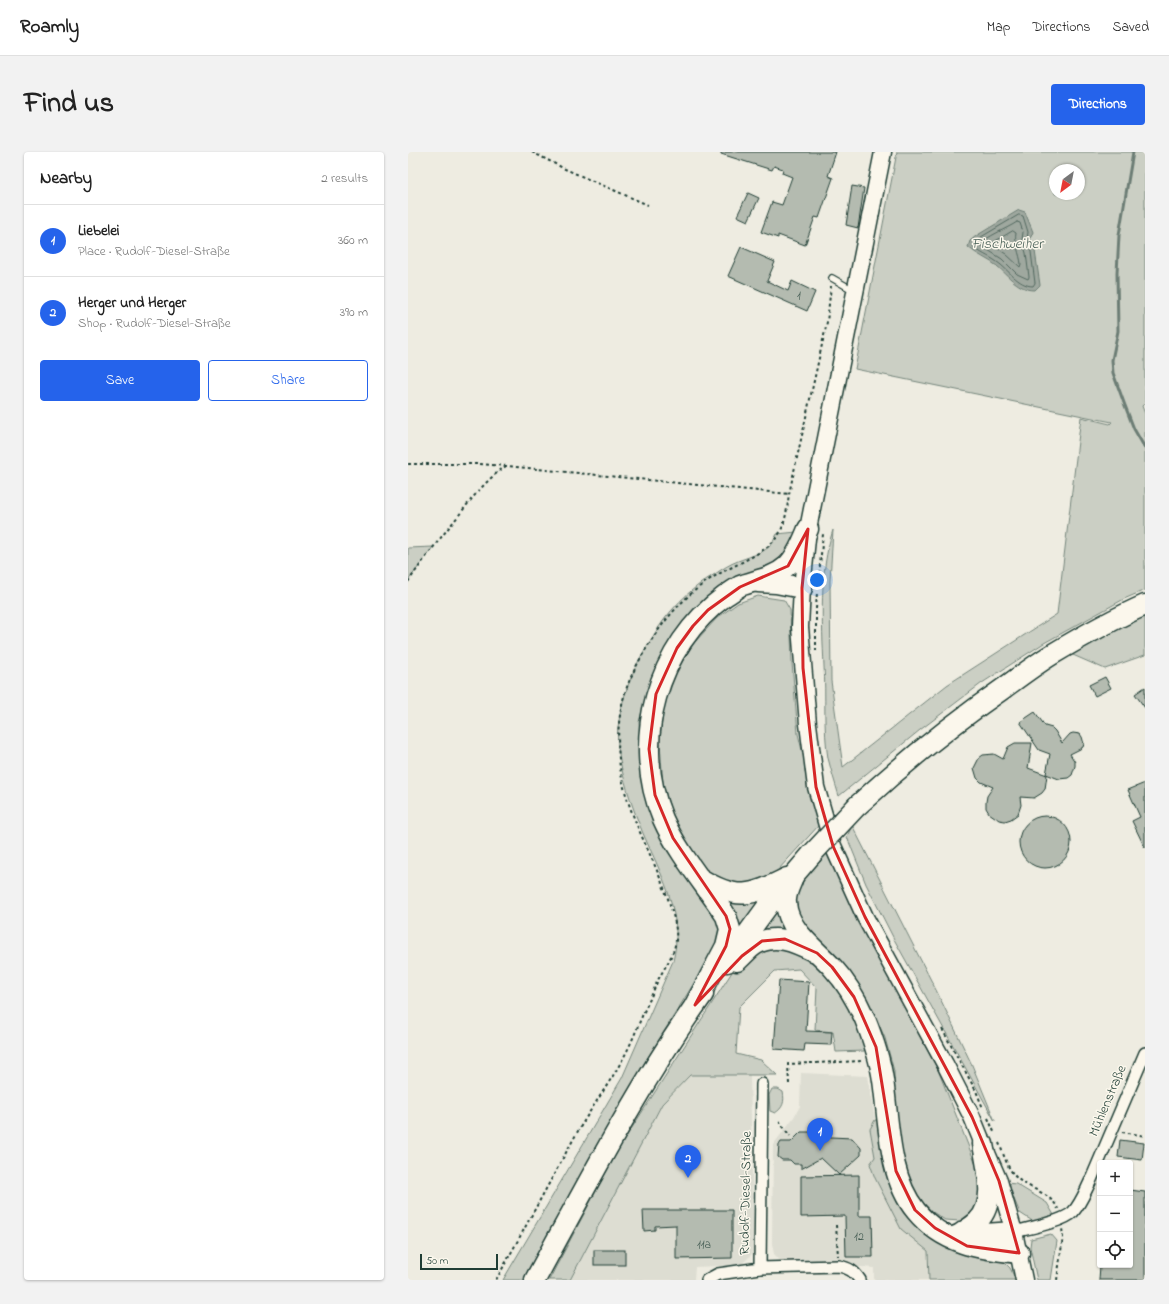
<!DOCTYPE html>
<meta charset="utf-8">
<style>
body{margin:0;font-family:"Indie Flower",sans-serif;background:#f2f2f2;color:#222}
.controls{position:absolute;right:12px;bottom:12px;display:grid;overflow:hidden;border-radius:4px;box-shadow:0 1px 3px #0004}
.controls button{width:36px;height:36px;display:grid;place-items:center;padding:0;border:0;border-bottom:1px solid #e0e0e0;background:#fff;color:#222;font:20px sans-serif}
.compass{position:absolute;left:641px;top:12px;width:36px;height:36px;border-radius:50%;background:#fff;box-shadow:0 1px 3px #0004;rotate:212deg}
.scale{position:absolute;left:12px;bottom:10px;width:78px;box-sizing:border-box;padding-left:4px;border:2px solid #1f3d34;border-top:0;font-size:11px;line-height:14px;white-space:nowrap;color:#1f3d34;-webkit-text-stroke:3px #fbf7ec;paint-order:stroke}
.you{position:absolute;left:409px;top:428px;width:14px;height:14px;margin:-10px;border:3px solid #fff;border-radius:50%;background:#1a73e8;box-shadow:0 0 0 6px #1a73e833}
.badge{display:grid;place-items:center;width:26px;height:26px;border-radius:50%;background:#2563eb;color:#fff;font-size:13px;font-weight:700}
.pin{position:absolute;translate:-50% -33px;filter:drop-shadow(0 1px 2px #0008)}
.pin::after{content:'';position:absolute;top:21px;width:14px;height:12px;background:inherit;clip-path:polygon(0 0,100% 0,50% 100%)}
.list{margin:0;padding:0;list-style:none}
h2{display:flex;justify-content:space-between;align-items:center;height:52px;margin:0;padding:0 16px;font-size:17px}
h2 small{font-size:13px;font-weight:400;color:#767676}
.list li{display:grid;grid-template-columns:26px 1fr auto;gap:12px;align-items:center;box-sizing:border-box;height:72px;padding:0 16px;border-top:1px solid #e0e0e0}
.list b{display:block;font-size:15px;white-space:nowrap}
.list p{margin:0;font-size:13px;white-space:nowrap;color:#767676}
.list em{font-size:13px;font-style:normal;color:#767676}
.actions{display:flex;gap:8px;padding:12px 16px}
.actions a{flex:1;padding:9px 0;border:1px solid #2563eb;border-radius:4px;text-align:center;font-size:14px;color:#2563eb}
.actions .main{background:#2563eb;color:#fff}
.icon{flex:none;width:22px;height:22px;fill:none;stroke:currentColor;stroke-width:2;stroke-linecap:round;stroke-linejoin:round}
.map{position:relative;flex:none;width:737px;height:1128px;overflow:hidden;border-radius:4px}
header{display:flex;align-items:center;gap:24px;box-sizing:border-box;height:56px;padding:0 20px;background:#fff;border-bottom:1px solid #e0e0e0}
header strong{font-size:19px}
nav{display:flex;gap:22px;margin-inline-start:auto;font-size:14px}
.intro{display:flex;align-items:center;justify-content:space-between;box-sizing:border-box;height:96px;padding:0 24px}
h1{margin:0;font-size:28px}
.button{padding:10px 18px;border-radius:4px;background:#2563eb;color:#fff;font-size:14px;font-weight:700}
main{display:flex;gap:24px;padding:0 24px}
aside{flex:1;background:#fff;border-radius:4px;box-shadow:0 1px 3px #0004}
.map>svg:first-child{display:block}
</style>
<header>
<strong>Roamly</strong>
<nav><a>Map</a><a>Directions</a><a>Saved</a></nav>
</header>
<div class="intro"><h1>Find us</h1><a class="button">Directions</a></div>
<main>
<aside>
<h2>Nearby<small>2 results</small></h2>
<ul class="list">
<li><span class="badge">1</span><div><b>Liebelei</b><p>Place · Rudolf-Diesel-Straße</p></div><em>360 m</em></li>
<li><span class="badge">2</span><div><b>Herger und Herger</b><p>Shop · Rudolf-Diesel-Straße</p></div><em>390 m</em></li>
</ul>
<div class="actions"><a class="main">Save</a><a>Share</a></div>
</aside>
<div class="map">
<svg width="737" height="1128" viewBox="0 0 737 1128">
<rect width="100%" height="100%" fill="#eeece1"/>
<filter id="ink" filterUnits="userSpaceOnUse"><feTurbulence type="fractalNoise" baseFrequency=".025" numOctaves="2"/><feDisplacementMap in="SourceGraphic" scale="8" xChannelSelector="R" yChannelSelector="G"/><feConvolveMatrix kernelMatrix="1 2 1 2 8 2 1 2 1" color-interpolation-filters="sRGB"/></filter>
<g filter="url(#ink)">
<g fill="#ddddd2">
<polygon points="393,921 460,924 467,968 462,977 467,1005 467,1026 479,1048 508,1088 520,1099 521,1128 466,1128 466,1116 426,1113 381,1112 372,1108 366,1102 364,1092 365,993 386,965 392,954"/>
<polygon points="282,923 342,923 346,1100 333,1113 287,1115 286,1128 162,1128 254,952"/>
</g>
<g fill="#cbcfc4" stroke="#75867c" fill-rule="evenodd">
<path d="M489,0H737V251L734,254L737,262V438L716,447L636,491L574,531L512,578L431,644C427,631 423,618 420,606C415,576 418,544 416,514C414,471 411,420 425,378L422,429L423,529L435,615L539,533L649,462L673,265L702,272L704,270L447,217ZM647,18H671V42H647Z"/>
<path d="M389,380L381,399L366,415L333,427L240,538L231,570L232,596L309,762L315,781L309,794L234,915L118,1128H95L214,926L265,809C275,770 259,734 243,699C228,668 206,609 210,575C214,543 226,513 244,486C259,460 281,437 307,422C314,417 322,412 330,409C340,405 352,402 361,395C364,392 367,386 369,382Z"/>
<polygon points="25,395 0,429 0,396"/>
<polygon points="350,444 376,448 382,458 384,511 390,582 412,672 370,718 349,734 328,734 312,729 293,713 267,673 255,632 252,590 255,558 265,524 286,491 309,466 330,451"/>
<polygon points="737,458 737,503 697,517 658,500"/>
<polygon points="444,673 529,840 564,913 587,969 487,789 458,732 439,685"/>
<polygon points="418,698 449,766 530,918 572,1023 571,1054 562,1063 553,1069 537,1068 523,1059 512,1047 503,1031 492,992 487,958 486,919 477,886 466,862 390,769 384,748 390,732"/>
<polygon points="364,738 330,780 316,748"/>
<polygon points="372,750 387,785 348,782"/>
<path d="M360,792C370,795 383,796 393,801C427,819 444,859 459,892L456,899L428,900L425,880L407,878L409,836L391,817L367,819L331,855L328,902L353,908L369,923H282L254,952L162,1128H141L211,996L324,820L340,802Z"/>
<path d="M364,937H370L375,940C377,950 375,956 367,961L362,959L361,943Z"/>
<polygon points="467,968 472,968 475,997 480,1025 489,1045 594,1108 602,1116 608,1128 521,1128 520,1099 493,1077 467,1026 462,1012 467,1005 462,977"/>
<polygon points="599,1031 608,1032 639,1051 646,1063 626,1070 612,1061"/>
<polygon points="643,1082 649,1089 643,1128 629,1128 622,1095 623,1087"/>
</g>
<path fill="#9fa89f" stroke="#6c7d74" d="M611,58L617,60L625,80L622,87L627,99L632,133L627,138C610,138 601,124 589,114C580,107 569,103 560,95L562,89L568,84Z"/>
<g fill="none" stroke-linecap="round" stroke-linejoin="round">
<g stroke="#52685f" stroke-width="1">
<path d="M611,63L615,64L620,80L619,87L623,100L627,131L625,134C610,134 600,117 589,110C581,104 571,101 565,94L570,87Z"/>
<path d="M609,70L612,71L615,80L614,88L618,101L621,125L620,127L609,122L594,107L572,93C578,84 599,77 609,70Z"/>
<path d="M605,79L608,81C606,91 612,102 613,112L612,115L598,102L584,93L586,90Z"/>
</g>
<polyline stroke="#6c7d74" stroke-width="3" points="725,0 711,83 709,121 710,179 704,208 705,221 716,251 726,277 737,296"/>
</g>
<g fill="#b4bbb0" stroke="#1f3d34">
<polygon points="313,0 428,0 420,24 425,26 411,66 407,65 397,93 370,83 370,86 353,80 364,50 374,53 384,25 374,21 375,17 366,14 364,18 313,2"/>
<polygon points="444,34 456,36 450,76 438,73"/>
<polygon points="340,41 351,46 340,69 329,64"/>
<polygon points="333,95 367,110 359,129 380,139 384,129 407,140 399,159 320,124"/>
<polygon points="697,525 703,536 687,544 681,533"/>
<polygon points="737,535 737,556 727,542"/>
<polygon points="627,560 637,574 644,576 647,579 654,591 662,582 665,581 672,582 674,585 676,592 675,595 672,597 662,602 667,610 667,614 664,623 660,626 651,627 638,622 642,602 631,598 612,570"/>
<polygon points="607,591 624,591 620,616 639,623 637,637 634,641 626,646 612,645 613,653 610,662 603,667 597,669 591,668 581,661 578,656 578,650 579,644 585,635 573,630 569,626 566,616 571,606 575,603 586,602 595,607 600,595"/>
<polygon points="737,631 737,696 724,669 732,665 720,638"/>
<circle cx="637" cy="690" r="26"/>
<polygon points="371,828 401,830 398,879 424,880 423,893 397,892 396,899 366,897"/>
<polygon points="393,980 417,980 423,985 444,986 453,996 453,1003 431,1023 413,1006 393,1017 393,1012 386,1012 382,1008 374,1008 370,1005 371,993 373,990 383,990"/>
<polygon points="712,988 736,991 734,1008 710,1005"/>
<polygon points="451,1023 451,1064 464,1064 465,1105 438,1105 437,1064 393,1065 393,1024"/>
<polygon points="722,1038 737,1040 737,1128 691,1128 692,1113 722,1113"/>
<polygon points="235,1058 324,1058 324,1106 268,1107 268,1073 247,1074 247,1078 236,1079"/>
<rect x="186" y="1098" width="31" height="15"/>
</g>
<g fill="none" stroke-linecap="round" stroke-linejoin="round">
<defs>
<polyline id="lane" points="424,126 445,138"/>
<g id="street">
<path d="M354,932L352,1116L431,1114C441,1116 446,1119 452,1128"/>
<path d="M606,1080C621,1076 655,1070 665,1060C673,1051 677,1040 682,1030L737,901"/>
<polyline points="299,1128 310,1122 352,1116"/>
</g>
<polyline id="secondary" points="475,0 400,377 394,436 392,475 400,572 408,635 425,694 457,765 537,912 564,965 575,992 591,1029 606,1080 616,1128"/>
<g id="highway">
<polyline points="350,430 368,431 394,436"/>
<path d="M449,654C496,611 544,572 596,536C611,525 627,513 643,503C673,485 705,467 737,453"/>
<path d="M293,727C329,749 343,744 379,726"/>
<path d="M384,728C381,735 377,743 378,751C380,779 408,797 425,816C439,831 449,849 457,867C465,887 472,907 475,928C481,969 480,1025 508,1059C535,1092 570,1097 611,1101"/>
<path d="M329,809C335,804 341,796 348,792C367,781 387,790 405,799"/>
<polyline points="319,810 362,751 404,702"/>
<path d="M287,853L318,794L322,777L318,764C297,732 271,703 255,667C222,589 249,494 317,444C322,441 327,437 332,434C348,428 366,426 379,414C389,405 395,389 400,377"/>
<polyline points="548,1084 606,1080"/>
<path d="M550,1084C556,1079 564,1075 570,1069C589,1049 579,1017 575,992"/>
<path d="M127,1128C180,1031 231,932 295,842"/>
</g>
</defs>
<use href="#lane" stroke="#1f3d34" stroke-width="8"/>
<use href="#street" stroke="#1f3d34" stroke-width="14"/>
<use href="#secondary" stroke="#1f3d34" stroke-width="19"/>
<use href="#highway" stroke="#1f3d34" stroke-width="23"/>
<g stroke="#1f3d34" stroke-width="2" stroke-dasharray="3 3" stroke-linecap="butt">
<polyline points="124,0 157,17 240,53"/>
<polyline points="0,312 71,312 99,314 381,342"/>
<path d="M0,430C16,407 33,385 51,363C65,345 79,327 98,314"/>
<polyline points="410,433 415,382"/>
<polyline points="408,499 408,457 409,440"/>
<polyline points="534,877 568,939 575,956"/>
<polyline points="381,932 380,912 455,909"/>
<polyline points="580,966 587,982"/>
<polyline points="371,969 382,984"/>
<polyline points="714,980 737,984"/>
<path d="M591,991C596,1003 600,1019 610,1027C622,1037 644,1042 650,1057"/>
<polyline points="428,1073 430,1104"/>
<path d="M88,1128C116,1078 142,1029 170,979C185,953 204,928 218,901C227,884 233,864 242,847C245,840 248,832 251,826C258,813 266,803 268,788C270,772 260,746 254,731C244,705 231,681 222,655C207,614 205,565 223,525C240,489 263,456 295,432C317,415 358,404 371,382C378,370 379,356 381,342L419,170L423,134"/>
<polyline points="649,1128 655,1085 654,1076"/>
</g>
<use href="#lane" stroke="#fbf7ec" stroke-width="5.5"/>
<use href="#street" stroke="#fbf7ec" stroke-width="11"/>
<use href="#secondary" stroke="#fbf7ec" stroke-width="16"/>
<use href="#highway" stroke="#fbf7ec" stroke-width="20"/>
<defs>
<polyline id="highway-bridge" points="404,702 449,654"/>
</defs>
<use href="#highway-bridge" stroke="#1f3d34" stroke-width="23" stroke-linecap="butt"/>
<use href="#highway-bridge" stroke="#fbf7ec" stroke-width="20"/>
</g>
</g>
<path fill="none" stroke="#d62828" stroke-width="3" stroke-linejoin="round" d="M400,377L394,436L395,516L408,635L425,694L457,765L564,965L591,1029L611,1101L559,1094L527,1076L507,1058L488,1019L468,895L446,845L424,815L409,801L377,787L354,789L334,804L287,853L318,794L322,777L318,764L265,686L247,643L241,597L248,542L269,496L285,474L300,458L332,435L380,414Z"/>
<g text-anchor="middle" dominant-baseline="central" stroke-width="3" stroke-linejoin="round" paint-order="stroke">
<g font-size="12" fill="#445c53">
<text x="391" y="144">1</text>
<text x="451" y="1085">12</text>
<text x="296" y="1093">11a</text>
</g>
<g font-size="14" fill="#1f3d34" stroke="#fbf7ec">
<text transform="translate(700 949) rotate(-67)">Mühlenstraße</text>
<text transform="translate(338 1041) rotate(-89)">Rudolf-Diesel-Straße</text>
</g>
<g font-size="15" font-style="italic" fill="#455d54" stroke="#fbf7ec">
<text x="599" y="92">Fischweiher</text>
</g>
</g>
</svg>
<div class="controls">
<button>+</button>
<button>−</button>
<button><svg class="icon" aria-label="locate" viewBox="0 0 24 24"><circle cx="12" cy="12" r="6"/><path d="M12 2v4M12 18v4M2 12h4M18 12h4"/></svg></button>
</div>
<svg class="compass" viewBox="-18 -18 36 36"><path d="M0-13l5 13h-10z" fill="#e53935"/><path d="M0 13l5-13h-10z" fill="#767676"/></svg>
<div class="scale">50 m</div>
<div class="you"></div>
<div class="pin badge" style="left:412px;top:999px">1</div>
<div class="pin badge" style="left:280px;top:1026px">2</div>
</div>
</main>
